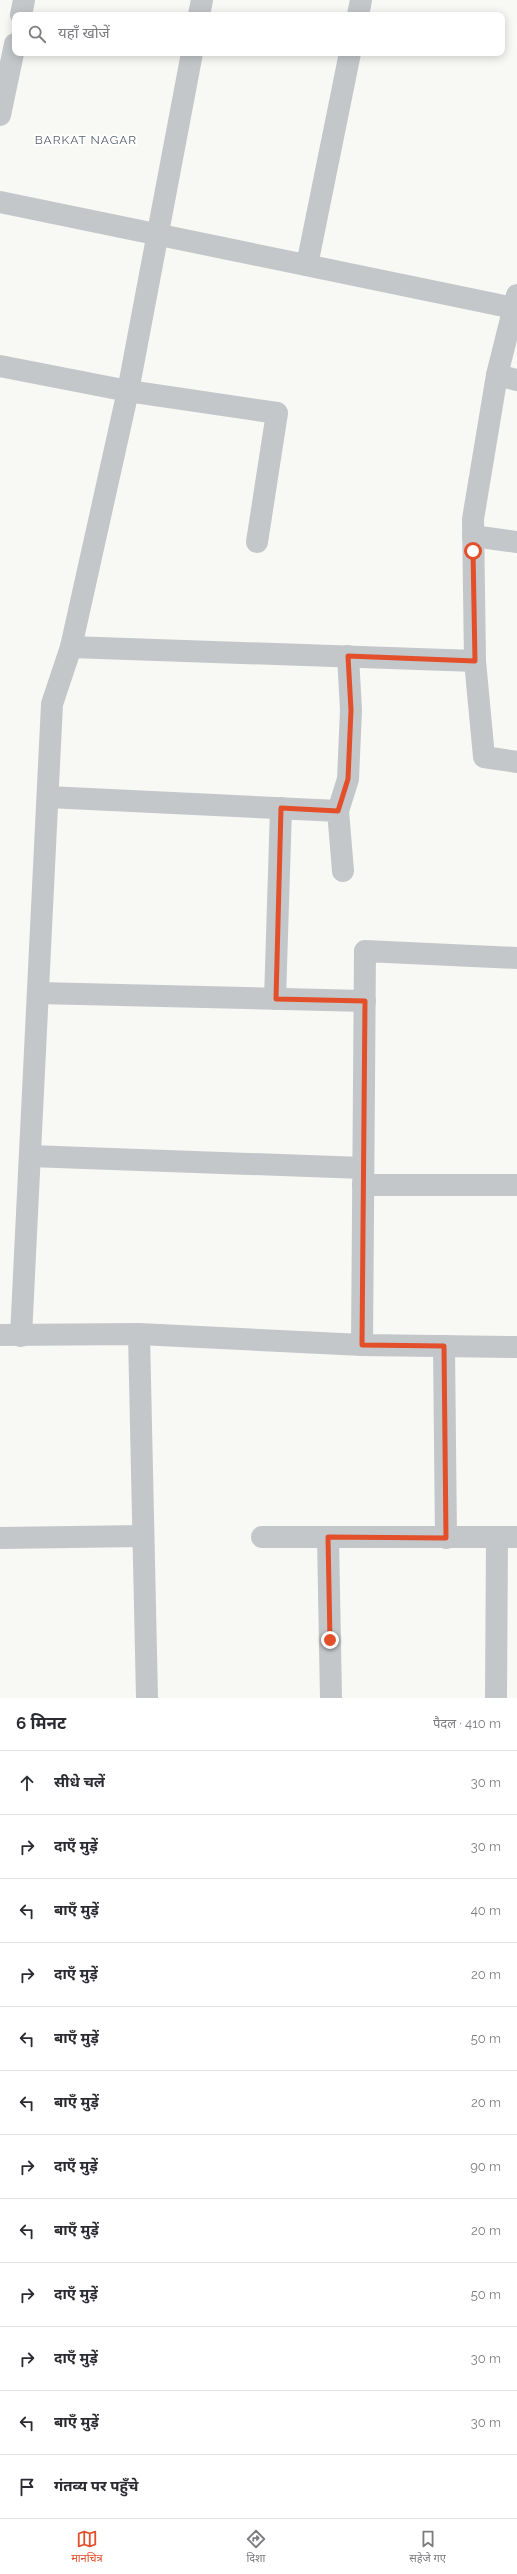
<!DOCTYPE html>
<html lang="hi">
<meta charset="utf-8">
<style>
body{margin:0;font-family:Raleway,"Noto Sans Devanagari",sans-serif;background:#f7f7f7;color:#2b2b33}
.stop{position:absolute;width:12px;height:12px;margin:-9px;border:3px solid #e34f2a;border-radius:50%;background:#fff}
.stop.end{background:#e34f2a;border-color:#fff;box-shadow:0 1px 4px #0008}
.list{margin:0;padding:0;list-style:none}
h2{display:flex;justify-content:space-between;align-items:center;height:52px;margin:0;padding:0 16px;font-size:17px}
h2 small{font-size:13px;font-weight:400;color:#7c7c81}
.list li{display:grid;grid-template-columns:26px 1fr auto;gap:12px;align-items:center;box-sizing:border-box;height:64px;padding:0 16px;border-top:1px solid #e1e1e2}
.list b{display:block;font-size:15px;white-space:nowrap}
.list em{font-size:13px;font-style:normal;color:#7c7c81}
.icon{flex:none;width:22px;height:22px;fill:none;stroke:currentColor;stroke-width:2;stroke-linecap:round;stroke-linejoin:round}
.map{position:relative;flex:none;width:517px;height:1698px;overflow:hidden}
.search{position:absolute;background:#fff;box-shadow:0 2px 10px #0003;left:12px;right:12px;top:12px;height:44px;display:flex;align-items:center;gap:10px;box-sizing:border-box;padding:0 14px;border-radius:8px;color:#7c7c81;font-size:15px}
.sheet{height:820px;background:#fff}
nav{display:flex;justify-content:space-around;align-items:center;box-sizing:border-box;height:56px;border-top:1px solid #e1e1e2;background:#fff;font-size:11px;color:#7c7c81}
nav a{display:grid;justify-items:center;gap:2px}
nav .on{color:#e34f2a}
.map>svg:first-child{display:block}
</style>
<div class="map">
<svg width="517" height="1698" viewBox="0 0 517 1698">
<rect width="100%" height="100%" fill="#f8f8f5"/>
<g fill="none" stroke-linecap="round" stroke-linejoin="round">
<g stroke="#c3c7ca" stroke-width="22">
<polyline points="21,15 24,0"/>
<polyline points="199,15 202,0"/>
<polyline points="358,15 361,0"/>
<polyline points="0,115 15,44"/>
<polyline points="0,202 514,308"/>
<polyline points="307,265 350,53"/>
<polyline points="517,295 497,375 473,519 475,661 484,757 517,762"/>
<polyline points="0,366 128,391 277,413 257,542"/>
<polyline points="497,375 517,380"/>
<polyline points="473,536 517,542"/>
<polyline points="71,647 475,661"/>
<polyline points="48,797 338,811 343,871"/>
<polyline points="338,811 348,779 351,710 348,656"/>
<polyline points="38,993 365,1001"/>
<polyline points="275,999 281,808"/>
<polyline points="30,1156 363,1168"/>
<polyline points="363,1185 517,1185"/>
<polyline points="139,1334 147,1698"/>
<polyline points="0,1335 139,1334 362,1345 517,1347"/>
<polyline points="21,1336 52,704 71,647 128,391 192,53"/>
<polyline points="362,1345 365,951 517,958"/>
<polyline points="444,1346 446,1538"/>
<polyline points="262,1537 517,1537"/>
<polyline points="328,1537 331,1698"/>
<polyline points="0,1538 143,1536"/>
<polyline points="496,1698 497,1537"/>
</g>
</g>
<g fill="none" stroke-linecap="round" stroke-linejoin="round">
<polyline stroke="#e34f2a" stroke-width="5" points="330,1640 328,1537 446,1538 444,1346 362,1345 365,1001 276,999 281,808 338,811 348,779 351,710 348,656 475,661 473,551"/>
</g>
<g text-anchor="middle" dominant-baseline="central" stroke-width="4" stroke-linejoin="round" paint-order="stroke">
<g font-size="12" letter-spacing="1" fill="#55626b" stroke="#fff">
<text x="86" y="140">BARKAT NAGAR</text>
</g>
</g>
</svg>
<div class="stop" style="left:473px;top:551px"></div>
<div class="stop end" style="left:330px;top:1640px"></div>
<div class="search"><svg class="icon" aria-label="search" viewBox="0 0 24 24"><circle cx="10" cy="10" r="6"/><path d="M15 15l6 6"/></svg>यहाँ खोजें</div>
</div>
<section class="sheet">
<h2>6 मिनट<small>पैदल · 410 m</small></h2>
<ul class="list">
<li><svg class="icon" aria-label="ahead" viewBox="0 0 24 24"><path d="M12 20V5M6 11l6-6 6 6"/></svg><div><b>सीधे चलें</b></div><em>30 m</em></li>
<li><svg class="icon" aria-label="right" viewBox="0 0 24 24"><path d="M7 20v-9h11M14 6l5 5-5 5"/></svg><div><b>दाएँ मुड़ें</b></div><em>30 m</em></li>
<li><svg class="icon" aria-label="left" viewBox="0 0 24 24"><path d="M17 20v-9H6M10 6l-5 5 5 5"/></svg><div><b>बाएँ मुड़ें</b></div><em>40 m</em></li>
<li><svg class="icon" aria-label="right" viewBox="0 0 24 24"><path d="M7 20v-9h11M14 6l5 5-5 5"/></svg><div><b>दाएँ मुड़ें</b></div><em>20 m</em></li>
<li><svg class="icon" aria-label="left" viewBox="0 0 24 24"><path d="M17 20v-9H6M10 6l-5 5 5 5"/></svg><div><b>बाएँ मुड़ें</b></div><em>50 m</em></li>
<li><svg class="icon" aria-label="left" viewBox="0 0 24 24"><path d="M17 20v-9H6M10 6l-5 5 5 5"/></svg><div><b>बाएँ मुड़ें</b></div><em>20 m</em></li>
<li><svg class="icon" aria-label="right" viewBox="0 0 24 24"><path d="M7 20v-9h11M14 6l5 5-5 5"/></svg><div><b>दाएँ मुड़ें</b></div><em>90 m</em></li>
<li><svg class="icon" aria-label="left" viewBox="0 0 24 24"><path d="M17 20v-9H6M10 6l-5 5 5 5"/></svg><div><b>बाएँ मुड़ें</b></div><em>20 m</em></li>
<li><svg class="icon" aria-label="right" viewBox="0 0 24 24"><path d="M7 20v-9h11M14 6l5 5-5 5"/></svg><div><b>दाएँ मुड़ें</b></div><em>50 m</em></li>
<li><svg class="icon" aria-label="right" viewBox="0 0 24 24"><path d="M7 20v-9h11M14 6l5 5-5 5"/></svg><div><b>दाएँ मुड़ें</b></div><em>30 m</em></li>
<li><svg class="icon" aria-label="left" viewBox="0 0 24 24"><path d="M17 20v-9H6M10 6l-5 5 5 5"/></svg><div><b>बाएँ मुड़ें</b></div><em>30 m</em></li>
<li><svg class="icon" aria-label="arrive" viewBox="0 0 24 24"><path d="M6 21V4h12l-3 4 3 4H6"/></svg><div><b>गंतव्य पर पहुँचे</b></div></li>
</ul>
</section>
<nav>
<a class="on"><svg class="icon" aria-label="map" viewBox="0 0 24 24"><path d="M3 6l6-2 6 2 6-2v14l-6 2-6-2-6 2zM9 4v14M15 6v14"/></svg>मानचित्र</a>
<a><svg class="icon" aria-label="directions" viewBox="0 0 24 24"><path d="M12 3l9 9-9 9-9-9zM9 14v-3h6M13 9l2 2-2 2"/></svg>दिशा</a>
<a><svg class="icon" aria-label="saved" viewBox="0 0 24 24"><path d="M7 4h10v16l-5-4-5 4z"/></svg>सहेजे गए</a>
</nav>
